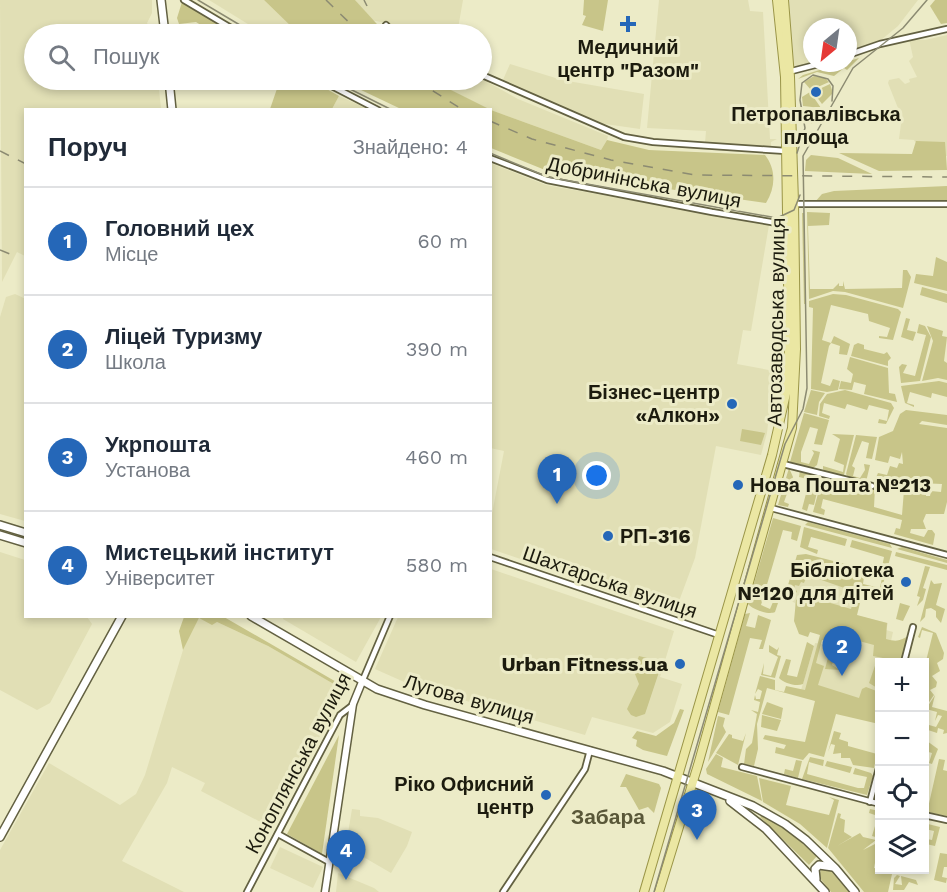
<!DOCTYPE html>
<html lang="uk">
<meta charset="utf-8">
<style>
body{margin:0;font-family:"Work Sans",sans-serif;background:#f2f2f3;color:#1f2937}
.controls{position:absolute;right:18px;bottom:18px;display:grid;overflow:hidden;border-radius:0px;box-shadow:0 3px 9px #0003}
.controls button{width:54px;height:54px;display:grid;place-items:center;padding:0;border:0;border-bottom:2px solid #e0e1e3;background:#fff;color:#1f2937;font:30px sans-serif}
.compass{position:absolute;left:803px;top:18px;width:54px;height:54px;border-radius:50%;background:#fff;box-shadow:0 3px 9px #0003;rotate:209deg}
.you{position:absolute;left:597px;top:476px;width:21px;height:21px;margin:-15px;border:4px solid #fff;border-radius:50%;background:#1a73e8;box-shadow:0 0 0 9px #1a73e833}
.badge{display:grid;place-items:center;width:39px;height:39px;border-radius:50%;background:#2567b8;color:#fff;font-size:20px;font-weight:700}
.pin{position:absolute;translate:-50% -50px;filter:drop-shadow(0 2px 3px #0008)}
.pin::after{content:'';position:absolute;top:32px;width:21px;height:18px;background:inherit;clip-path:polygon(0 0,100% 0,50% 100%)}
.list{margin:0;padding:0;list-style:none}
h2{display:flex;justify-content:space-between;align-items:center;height:78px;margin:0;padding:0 24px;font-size:26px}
h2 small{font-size:20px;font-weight:400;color:#747a83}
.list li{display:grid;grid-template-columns:39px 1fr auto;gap:18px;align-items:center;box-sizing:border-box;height:108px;padding:0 24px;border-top:2px solid #e0e1e3}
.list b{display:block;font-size:22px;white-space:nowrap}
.list p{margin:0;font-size:20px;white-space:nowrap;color:#747a83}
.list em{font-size:20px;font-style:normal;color:#747a83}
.icon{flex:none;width:33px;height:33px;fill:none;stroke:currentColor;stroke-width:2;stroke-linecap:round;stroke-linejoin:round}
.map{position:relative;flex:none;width:947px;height:892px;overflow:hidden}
.search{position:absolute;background:#fff;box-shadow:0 3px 9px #0003;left:24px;top:24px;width:468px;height:66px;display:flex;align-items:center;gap:15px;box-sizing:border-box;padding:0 21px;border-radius:33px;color:#747a83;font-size:22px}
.panel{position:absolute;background:#fff;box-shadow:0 3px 9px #0003;left:24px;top:108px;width:468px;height:510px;border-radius:0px}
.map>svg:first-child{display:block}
</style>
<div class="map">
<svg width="947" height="892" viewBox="0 0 947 892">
<rect width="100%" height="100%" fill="#ecebc7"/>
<g fill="#e1dfb5">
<polygon points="0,0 152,0 152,13 147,23 153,34 34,34 34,80 158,80 161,109 26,110 25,256 17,252 2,282"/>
<polygon points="209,0 264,0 299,34 264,34"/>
<polygon points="355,0 463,0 457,34 394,34 396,25 371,20"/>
<polygon points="659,0 748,0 750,11 763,12 770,139 777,139 771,142 771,146 705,143 706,131 647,128"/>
<polygon points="787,0 918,0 898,26 881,40 848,51 848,27 812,27 812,63 792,68"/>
<polygon points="947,35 947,156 946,156 915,142 914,140 899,139 901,124 898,108 888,83 889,80 899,78 905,84 910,82 909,79 917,77 909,61 913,57 909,39 925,40"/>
<polygon points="510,64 562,80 644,94 640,129 598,123 502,82"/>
<polygon points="482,79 518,99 608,136 607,140 601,150 485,108 431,80"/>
<polygon points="339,96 368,109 332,109"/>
<polygon points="490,163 546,185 769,225 751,331 743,330 737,364 774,371 767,433 761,455 716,446 695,558 675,612 491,549 491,519 504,451 490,448"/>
<polygon points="15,294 26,299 25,521 0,514 0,317 6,297"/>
<polygon points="0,552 25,560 26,616 87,617 92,624 50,703 37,710 0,690"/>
<polygon points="800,560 863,576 855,615 888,623 886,630 893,632 891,641 896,642 906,637 899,662 880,662 879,722 815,701 801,690 815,643 823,644 827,626 797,616 795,603 789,600"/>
<polygon points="491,569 674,631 660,677 682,684 670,722 653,733 592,717 585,735 411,685 375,669 398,617 490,616"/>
<polygon points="284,616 381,617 356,662 283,619"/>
<polygon points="199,618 212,624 217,622 268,646 344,690 272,828 201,791 205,783 172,767 167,783 122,861 184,892 0,892 0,850 49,763 120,805 136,794 145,775 183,650"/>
<polygon points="352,809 360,810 360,816 378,818 412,832 407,846 391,873 360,855 356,846 357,834 348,833"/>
<polygon points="280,847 323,867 313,888 270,868"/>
<polygon points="338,873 374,888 379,892 336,892"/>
</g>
<g fill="#c8c589">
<polygon points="264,0 355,0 386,34 299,34"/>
<polygon points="584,0 608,0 603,31 582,25 586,16 583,15"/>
<polygon points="935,0 947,0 947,23 941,24 930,6"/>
<polygon points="182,2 235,34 215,34 196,22 179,24 177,18"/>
<polygon points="859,58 847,70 844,68 834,76 817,72 798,79 803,75"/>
<polygon points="814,76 825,78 829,82 811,90 804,82"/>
<polygon points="280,80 311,80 339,96 332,109 270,109"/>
<polygon points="340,80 431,80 489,109 401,109"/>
<polygon points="830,84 833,93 822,104 813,92"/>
<polygon points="810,92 821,108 803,106 802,97"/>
<polygon points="804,109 820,110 812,124 806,120"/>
<path d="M491,110L601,150L607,140L649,150L765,155C776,169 776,187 766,203L550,172L491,148Z"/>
<polygon points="916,141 945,142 947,170 879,171 839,153 912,154"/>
<polygon points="811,155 838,158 872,174 805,171 806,160"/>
<polygon points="947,186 947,202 815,202 822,194 834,191"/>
<polygon points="807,212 830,213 829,225 808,226 810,289 833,289 839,283 839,286 843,286 843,281 845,289 902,288 903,270 907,270 911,277 903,308 845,292 833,291 809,299"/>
<polygon points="802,213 804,213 806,304 804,304"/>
<polygon points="936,257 947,262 947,291 914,283 916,274 933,276"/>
<polygon points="922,287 947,294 947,303 920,295"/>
<polygon points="833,294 846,295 898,309 901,312 893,340 879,338 879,336 887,337 890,328 869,321 868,314 831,305 822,340 831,343 834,336 850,344 847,355 839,354 840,346 831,343 829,346 821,383 830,386 833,379 840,381 838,390 827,392 811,389 813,308 809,307 809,301"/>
<polygon points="906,318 910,319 907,330 916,332 913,341 901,337"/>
<polygon points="919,324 925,326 931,337 920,381 901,383 899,367 902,364 907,365 903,373 915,376 926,335 917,333"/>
<polygon points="927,326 943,331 942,336 947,337 944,361 947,363 947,380 938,378 922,381 933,341"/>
<polygon points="858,343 864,345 864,349 884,354 887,352 891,358 888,361 888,366 851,356 854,345"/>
<polygon points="850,357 888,368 889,393 895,394 897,402 864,394 866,385 854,382 852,390 839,389 841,381 851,383 853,374 847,369"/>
<polygon points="939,381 947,383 947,397 932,393 931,398 910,392 907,403 914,405 914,407 905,403 901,386"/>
<polygon points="811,390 825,393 819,402 817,415 804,412"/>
<polygon points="845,390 891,403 894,408 886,424 878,423 879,419 887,421 889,410 869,405 867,410 847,404 845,409 824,403 822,413 830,416 829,419 819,416 820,404 827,394"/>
<path d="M906,410L947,415V425L922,421L919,424L947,428V502L944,514H926L923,521L926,529H911L910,533L924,537L928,530H932L935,534L933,545L894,534L896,528L900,529L902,520L823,499L821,508L825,510L824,515L813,512L819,490L841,495L843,487L833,485L832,491L820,489L821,485L828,486L823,483L824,475L875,488L874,507L902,515L904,490L926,491V496H930L931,491L941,492L942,484L919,483V478L917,483C904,483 887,487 874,482L878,473L887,475L890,466L897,468L899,463L903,464L902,452L900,459L890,456L888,463L875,460L879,437L893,431L900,414Z"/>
<polygon points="804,413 829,420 822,445 814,444 818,429 810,427 801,452 801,462 809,464 814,453 812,450 820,452 817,465 813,468 790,462"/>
<polygon points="742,429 765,433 761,445 740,441"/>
<polygon points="832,434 854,435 844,475 825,473 823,469 823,466 843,472 844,465 834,461 840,439"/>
<polygon points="856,435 877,437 872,459 866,458 869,443 862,441 852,466 855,468 853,476 860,478 865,470 864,464 870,465 866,482 849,478 846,474"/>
<polygon points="789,468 793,477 784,502 789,504 788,507 778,505"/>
<polygon points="800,470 821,475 819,482 799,477"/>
<polygon points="809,482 819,484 814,505 809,504 807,511 802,509"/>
<path d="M773,518L801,526L797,541L791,539L792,532L783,530L761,605L770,609L773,602L778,603L775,612C769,615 753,610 748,604Z"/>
<polygon points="808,522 890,544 892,548 805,525"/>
<polygon points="804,527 847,539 845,546 811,537 808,547 818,550 817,554 800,547"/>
<path d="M852,540L892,551L879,599L862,595L857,615L887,623L886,639C897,642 900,641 910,635L903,662L873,656L874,645L833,634L830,642L822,640L816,663L824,666L818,685L859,698L862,689L866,687L879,692V724L836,714L824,757L809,753L803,760L775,753L776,747L784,749L786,745L763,739L765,735L805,742L815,701L767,688L757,724L758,749L754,766L744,764L746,749L752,743L757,714L751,710L758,712L760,702L754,700L755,695L756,699H760L762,691L758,689L755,694L760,676L775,680V690L784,692L786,686L805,690L820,635L810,632L808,637L799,634L794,621L796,600L803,595L851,609L856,592L807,575L804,583L801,582L799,586L795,585L794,589L797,591L792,601L785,595L797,555L806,554L865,569L863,584L880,588L883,572L870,568L871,564L882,567L884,557L850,547Z"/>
<polygon points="902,547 947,560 947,563 897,549"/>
<polygon points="896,552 947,565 947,570 895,556"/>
<polygon points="925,566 930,567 923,588 926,589 923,600 917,606 920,597 917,596"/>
<polygon points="931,580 934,584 942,583 936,605 945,609 941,623 936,617 936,611 931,608 926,609 925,617 920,622"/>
<polygon points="900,603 910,606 903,621 896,619"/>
<polygon points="750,613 746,626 755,628 758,615 771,620 763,649 759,649 762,640 750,638 729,715 718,712 745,614"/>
<polygon points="184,617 224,617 345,687 344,690 268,646 217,622 212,625 199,618 183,650 179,631"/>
<polygon points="922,627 936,633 944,653 943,659 937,663 940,671 932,676 937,682 936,687 930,690 934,695 925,708 925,665 933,633 922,630 920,638 918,637"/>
<path d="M807,642L814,646L803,684C796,687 784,683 779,678L786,659L791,660L787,675L797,677Z"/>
<polygon points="769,645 777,650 779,647 777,655 781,656 775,678 761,675 764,663 763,674 771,676 778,657 769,652"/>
<polygon points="830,650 845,658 834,657 832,665 840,670 825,669"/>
<polygon points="639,656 647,658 643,671 648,673 652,660 662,663 645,714 636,717 631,715 627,709 639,684 629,659 637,661"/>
<polygon points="877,660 885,662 880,662 879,689 869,683"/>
<polygon points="935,695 932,707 947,711 947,733 943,734 944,730 938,728 937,733 928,730 925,740 926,719 929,720 929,725 936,727 942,716 938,715 935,721 937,712 926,709"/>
<polygon points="767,702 783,708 781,719 762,714"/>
<polygon points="680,709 684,710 667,756 643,750 636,746 637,740 632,738 637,731 656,736 674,723"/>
<polygon points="762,715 781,720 777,731 761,727"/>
<polygon points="718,716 725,718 723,726 726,732 708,762"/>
<polygon points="834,731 841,733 839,739 848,742 848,746 877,754 874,768 853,765 850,758 841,758 841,753 833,754 835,745 831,744 828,752"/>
<polygon points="746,733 738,765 716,753 729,734 732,735 732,738 743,741"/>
<polygon points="339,735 322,854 287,834"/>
<polygon points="927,741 938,749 932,764 929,763 932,753 925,751 925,742"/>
<polygon points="716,754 723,758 721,767 757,776 762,801 707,774 706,769"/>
<polygon points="810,757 824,760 823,766 809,762 807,774 858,788 864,788 867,777 853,774 855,768 871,773 873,776 867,795 802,779"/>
<polygon points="939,759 945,760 943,770 947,771 947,816 928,812 928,808"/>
<polygon points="796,760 802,761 798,778 784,774 785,769 793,771"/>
<polygon points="827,761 852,767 850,773 825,766"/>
<polygon points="626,774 659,784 661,788 654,813 648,807 639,810 626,787 620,787"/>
<polygon points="759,778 791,786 786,805 829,815 834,800 829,797 839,800 827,848 800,824 763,802"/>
<polygon points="870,809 879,811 879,838 872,836 878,816 869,813"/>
<polygon points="838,813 841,814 840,818 845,820 844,832 852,837 837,846 860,833 863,837 876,840 863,850 879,842 874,868 888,870 887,873 892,874 888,892 864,892 828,848"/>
<polygon points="762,815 787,830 817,856 809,865 760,817"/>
<polygon points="924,823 940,827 935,846 926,844 927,839 932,840 934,831 925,829"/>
<polygon points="940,853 947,854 947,867 944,867 942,877 947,878 946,883 934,880"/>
<polygon points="821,869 830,870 849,892 831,892 819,877"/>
<polygon points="897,875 900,876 895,884 902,885 901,876 916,880 918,885 909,882 904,890 893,890 894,878"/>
</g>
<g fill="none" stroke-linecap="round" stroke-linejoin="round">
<defs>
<g id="minor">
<polyline points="184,0 241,34"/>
<polyline points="386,25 394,34"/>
<polyline points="848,55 880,44 947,29"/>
<polyline points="788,72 823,63"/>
<polyline points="482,75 624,137 653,142 786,151"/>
<polyline points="320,80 378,110"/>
<polyline points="490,158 547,180 712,212 777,223 788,222"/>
<polyline points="794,204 947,204"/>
<polyline points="783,464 872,486"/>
<polyline points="771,508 947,555"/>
<polyline points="490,557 719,635"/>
<polyline points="904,662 913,627"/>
<polyline points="362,682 390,616"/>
<polyline points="742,767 880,804"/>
<polyline points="870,802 880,764"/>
<polyline points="924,815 947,820"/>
<polyline points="278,834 329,862"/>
<polyline points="247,892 340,715 353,705"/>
<polyline points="503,892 585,769 590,750"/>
</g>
<polyline id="tertiary" points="325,892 353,704 362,682"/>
<g id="secondary">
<polyline points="161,0 165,34"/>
<polyline points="169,80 172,110"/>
<polyline points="0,525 26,533"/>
<polyline points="0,535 26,543"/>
<polyline points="251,616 377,689 425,705 663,771 753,806 785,824 806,840 835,868 855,892"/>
<polyline points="730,801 766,829 825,892"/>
<polyline points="0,837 122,616"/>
<polyline points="816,879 815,869 819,865 833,867"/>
</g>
<g id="primary">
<polyline points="644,892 772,455 787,389 789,349 785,77 777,0"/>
<polyline points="659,892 698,765 792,428 796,349 794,202 790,77 784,0"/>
</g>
</defs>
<use href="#minor" stroke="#636142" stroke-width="8"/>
<use href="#tertiary" stroke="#636142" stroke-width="9"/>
<use href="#secondary" stroke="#636142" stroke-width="10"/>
<use href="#primary" stroke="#9a9547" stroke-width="10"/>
<use href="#minor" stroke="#fff" stroke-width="4.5"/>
<use href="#tertiary" stroke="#fff" stroke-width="6"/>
<use href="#secondary" stroke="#fff" stroke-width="7"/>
<use href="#primary" stroke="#ebe7a3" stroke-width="8"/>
<g stroke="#8c8b72" stroke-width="1.5">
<polyline points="198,0 255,34"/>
<polyline points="332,80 392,110"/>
<polyline points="490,153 548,177 777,218 794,210 800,195"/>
<polyline points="797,153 805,128 800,100 802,83 813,75 828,79 833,86 832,101"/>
<polyline points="654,892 785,444 803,409 807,388 803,156 853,68 903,28 927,0"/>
</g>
<g stroke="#8c8b72" stroke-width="1.5" stroke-dasharray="10 10" stroke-linecap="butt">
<polyline points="326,0 361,34"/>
<polyline points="364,0 367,6"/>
<polyline points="416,80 463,110"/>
<polyline points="490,121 532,139 611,160 695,175 947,177"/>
<polyline points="0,151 26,164"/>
<polyline points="0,250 15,256"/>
</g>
</g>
<g fill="#2567b8" stroke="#ecebc7" stroke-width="2">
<path d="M625 15h6v6h6v6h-6v6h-6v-6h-6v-6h6z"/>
<circle cx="816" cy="92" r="6"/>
<circle cx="732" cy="404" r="6"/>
<circle cx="738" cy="485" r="6"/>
<circle cx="608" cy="536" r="6"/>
<circle cx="906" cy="582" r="6"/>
<circle cx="680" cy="664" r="6"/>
<circle cx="546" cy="795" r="6"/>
</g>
<g text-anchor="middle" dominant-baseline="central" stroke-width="6" stroke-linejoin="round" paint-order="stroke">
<g font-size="20" font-weight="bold" fill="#1c1b0e" stroke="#ecebc7" text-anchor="end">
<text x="628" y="47" text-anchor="middle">Медичний<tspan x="628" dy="23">центр "Разом"</tspan></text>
<text x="816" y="114" text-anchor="middle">Петропавлівська<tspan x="816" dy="23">площа</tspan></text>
<text x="720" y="392">Бізнес-центр<tspan x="720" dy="23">«Алкон»</tspan></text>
<text x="750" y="485" text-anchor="start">Нова Пошта №213</text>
<text x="620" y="536" text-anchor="start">РП-316</text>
<text x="894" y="570">Бібліотека<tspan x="894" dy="23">№120 для дітей</tspan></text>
<text x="668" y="664">Urban Fitness.ua</text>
<text x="534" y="784">Ріко Офисний<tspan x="534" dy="23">центр</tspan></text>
</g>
<g font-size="20" fill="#1c1b0e" stroke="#ecebc7">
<text transform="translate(644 182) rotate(11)">Добринінська вулиця</text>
<text transform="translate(776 322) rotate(-89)">Автозаводська вулиця</text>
<text transform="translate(610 582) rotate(19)">Шахтарська вулиця</text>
<text transform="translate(469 699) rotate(16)">Лугова вулиця</text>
<text transform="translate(298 763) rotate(-62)">Коноплянська вулиця</text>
</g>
<g font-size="21" font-weight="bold" fill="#595738" stroke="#ecebc7">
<text x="608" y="816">Забара</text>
</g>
</g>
</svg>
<div class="controls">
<button>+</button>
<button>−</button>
<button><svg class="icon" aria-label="locate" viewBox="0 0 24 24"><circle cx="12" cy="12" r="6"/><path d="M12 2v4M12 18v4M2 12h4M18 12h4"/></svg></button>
<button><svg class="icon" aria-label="layers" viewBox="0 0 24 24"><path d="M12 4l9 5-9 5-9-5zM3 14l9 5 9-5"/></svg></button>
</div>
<svg class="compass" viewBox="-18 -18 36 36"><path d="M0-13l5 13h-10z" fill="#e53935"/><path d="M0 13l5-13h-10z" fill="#747a83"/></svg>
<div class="you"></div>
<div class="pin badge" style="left:557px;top:504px">1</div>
<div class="pin badge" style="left:842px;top:676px">2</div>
<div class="pin badge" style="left:697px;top:840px">3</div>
<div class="pin badge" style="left:346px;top:880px">4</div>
<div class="search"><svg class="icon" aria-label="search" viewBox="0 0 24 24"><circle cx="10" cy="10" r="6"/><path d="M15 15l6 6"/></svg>Пошук</div>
<section class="panel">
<h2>Поруч<small>Знайдено: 4</small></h2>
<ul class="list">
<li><span class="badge">1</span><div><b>Головний цех</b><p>Місце</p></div><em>60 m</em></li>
<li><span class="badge">2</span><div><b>Ліцей Туризму</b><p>Школа</p></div><em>390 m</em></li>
<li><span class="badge">3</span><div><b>Укрпошта</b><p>Установа</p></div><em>460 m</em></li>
<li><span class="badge">4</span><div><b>Мистецький інститут</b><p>Університет</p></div><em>580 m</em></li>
</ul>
</section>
</div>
